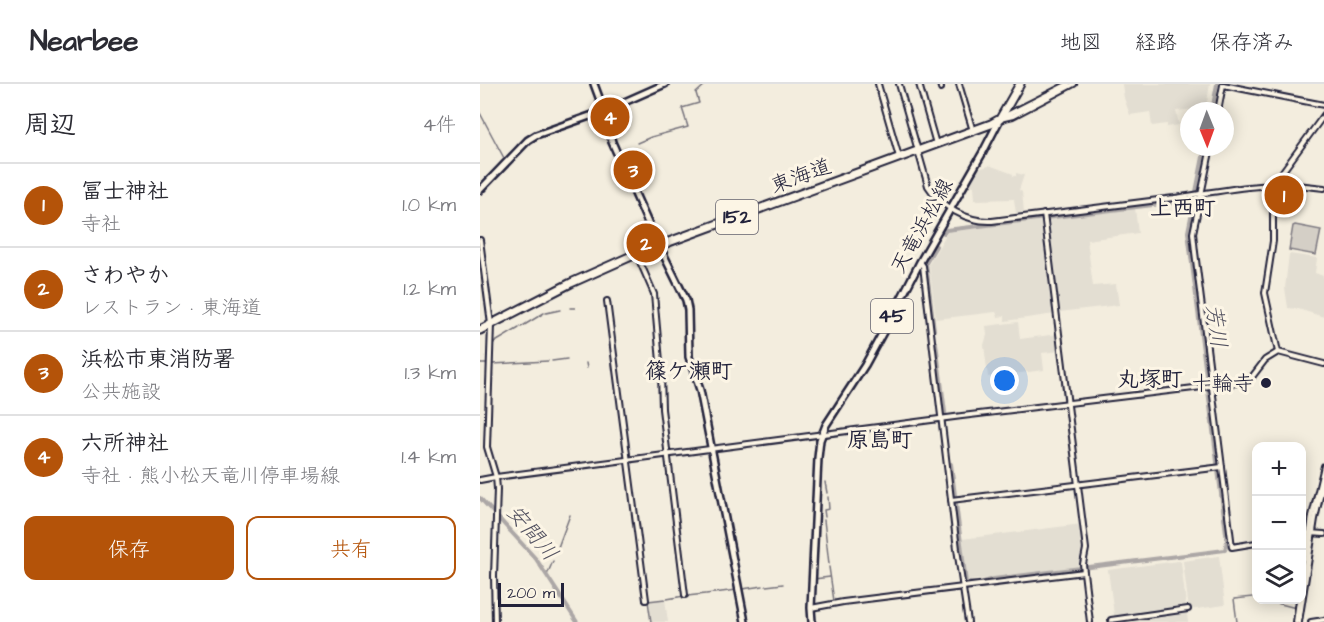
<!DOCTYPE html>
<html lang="ja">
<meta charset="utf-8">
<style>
body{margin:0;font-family:"Architects Daughter","Klee One",sans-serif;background:#f2f2f3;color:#2b2b33}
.controls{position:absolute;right:18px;bottom:18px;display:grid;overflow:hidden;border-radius:12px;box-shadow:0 3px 15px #0003}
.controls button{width:54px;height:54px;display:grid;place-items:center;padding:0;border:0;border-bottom:2px solid #e1e1e2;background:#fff;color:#2b2b33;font:30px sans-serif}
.compass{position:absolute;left:700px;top:18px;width:54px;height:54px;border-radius:50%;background:#fff;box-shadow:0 3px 15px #0003;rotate:179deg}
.scale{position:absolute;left:18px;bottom:15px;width:66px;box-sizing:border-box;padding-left:6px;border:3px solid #22223b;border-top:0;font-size:16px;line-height:21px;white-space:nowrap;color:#22223b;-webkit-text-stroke:4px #fcf5e5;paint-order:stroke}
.you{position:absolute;left:525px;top:297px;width:21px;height:21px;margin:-15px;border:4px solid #fff;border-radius:50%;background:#1a73e8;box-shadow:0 0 0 9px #1a73e833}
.badge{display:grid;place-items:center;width:39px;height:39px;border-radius:50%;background:#b45309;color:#fff;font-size:20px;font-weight:700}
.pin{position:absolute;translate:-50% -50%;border:3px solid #fff;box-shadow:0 2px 6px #0006}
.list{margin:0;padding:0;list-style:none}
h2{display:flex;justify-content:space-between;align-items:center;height:78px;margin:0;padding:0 24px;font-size:26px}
h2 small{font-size:20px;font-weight:400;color:#7c7c81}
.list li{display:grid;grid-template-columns:39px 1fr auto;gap:18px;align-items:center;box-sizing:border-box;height:84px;padding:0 24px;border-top:2px solid #e1e1e2}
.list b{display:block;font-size:22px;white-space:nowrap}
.list p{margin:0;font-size:20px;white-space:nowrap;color:#7c7c81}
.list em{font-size:20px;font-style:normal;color:#7c7c81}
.actions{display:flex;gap:12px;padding:18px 24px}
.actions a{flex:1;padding:14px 0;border:2px solid #b45309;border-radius:12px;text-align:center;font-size:21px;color:#b45309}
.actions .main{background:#b45309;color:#fff}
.icon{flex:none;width:33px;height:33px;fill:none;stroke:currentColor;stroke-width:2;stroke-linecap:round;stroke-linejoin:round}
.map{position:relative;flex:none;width:844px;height:538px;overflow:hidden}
header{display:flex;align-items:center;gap:36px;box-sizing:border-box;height:84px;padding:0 30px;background:#fff;border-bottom:2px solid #e1e1e2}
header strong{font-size:28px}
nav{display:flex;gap:33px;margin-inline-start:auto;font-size:21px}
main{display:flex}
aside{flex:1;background:#fff}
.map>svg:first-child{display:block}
</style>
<header>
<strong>Nearbee</strong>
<nav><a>地図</a><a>経路</a><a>保存済み</a></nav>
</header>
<main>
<aside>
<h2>周辺<small>4件</small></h2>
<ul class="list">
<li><span class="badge">1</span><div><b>冨士神社</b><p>寺社</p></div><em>1.0 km</em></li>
<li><span class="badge">2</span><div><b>さわやか</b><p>レストラン · 東海道</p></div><em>1.2 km</em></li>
<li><span class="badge">3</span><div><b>浜松市東消防署</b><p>公共施設</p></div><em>1.3 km</em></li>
<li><span class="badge">4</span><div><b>六所神社</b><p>寺社 · 熊小松天竜川停車場線</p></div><em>1.4 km</em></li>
</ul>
<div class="actions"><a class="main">保存</a><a>共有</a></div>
</aside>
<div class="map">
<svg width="844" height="538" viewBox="0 0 844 538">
<rect width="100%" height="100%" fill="#f3edde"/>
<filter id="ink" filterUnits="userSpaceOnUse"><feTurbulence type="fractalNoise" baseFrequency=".0167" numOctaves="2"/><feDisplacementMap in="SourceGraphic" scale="12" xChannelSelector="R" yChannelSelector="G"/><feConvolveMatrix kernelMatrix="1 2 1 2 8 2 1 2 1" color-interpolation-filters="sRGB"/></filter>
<g filter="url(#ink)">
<g fill="#e3ded2">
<polygon points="642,0 730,0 726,24 696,27 699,41 687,43 687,40 672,42 670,28 650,31 644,14"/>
<polygon points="509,81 533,90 533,92 536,92 536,89 544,91 539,106 542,108 544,128 536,129 534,115 495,116 494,102 490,101 498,85 509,82"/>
<polygon points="655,124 658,149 607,156 613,202 636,200 639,221 579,228 568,135"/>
<polygon points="562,136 575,230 525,237 525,232 518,233 516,228 456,235 449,180 468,147"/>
<polygon points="809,170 837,174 835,189 843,192 844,194 844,233 818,225 808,224 805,204"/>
<polygon points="538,238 540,255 578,250 580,267 562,269 564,286 508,293 504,261 507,251 506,242"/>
<polygon points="602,440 605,464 601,484 487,497 482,455"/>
<polygon points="739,472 745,521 709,526 703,477"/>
<polygon points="699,477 701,478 708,538 635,538 628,486"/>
<polygon points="185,515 188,538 171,538 169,517"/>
</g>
<polygon fill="#d4cfc6" stroke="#7b7880" stroke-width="1.5" points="815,141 841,146 836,171 809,166 813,142"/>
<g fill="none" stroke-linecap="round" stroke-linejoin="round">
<g stroke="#75727b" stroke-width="1.5">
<polyline points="0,29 25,76"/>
<polyline points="157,59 171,53 208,43 202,24 219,19 216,9 226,0"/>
<polyline points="90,224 95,224"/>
<polyline points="66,229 80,226"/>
<polyline points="41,243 64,229"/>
<polyline points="12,260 39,244"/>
<polyline points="72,277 87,275"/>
<polyline points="106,279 107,284"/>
<polyline points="0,280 8,280"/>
<polyline points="12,280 68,277"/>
<polyline points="345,398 347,409"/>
<polyline points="345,433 344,426 349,425 348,413"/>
<polyline points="344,436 349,480"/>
<polyline points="77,466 90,431"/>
<polyline points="349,483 354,517"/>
<polyline points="67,491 73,477"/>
<polyline points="334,495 350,493"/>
<polyline points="286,502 303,500"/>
<polyline points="262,505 283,502"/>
<polyline points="226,510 257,506"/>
<polyline points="207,512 225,510"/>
<polyline points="187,515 204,512"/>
<polyline points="785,516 816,524"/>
<polyline points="171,538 168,517 185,515"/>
<polyline points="757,538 754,515 773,513"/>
</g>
<g stroke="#aca7a6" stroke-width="4">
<polyline points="732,27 737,0"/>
<polyline points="464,149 466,146 714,116"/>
<polyline points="454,246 446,179 456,162"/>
<polyline points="456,259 466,336"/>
<polyline points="471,380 486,499 500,499 514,495 745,466 747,457 708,148 725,63"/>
<polyline points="0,414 56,475 97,538"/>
</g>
<defs>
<g id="minor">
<polyline points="398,0 419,73"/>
<path d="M419,0L448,102C461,123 487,138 512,137C573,129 633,122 694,114C747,106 789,96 844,104"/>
<polyline points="439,0 456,60"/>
<polyline points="460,0 461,4"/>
<polyline points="479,0 493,47"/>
<polyline points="743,1 844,21"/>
<polyline points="738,27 743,1"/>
<polyline points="523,33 588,0"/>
<polyline points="520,35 533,32 594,0"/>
<polyline points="731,63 713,149 715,168 752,463 776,459"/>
<polyline points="564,130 605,457 606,465 603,480 610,538"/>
<polyline points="0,156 11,240 7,363 16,393 17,405 14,492 15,538"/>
<polyline points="157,171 174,210 181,289 182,325 205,511"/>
<polyline points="440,178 443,182 477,465 488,538"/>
<polyline points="127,217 166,516"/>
<polyline points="798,268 785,209 793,157 793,120 803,87 844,31"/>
<polyline points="0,396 16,393 482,332 764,298 772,293 785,276 798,268 844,280"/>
<polyline points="471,416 742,383"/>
<polyline points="822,450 830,449 844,450"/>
<polyline points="822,501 832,432 844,382"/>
<polyline points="331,524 363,518 604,488"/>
<polyline points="631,536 708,525"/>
<polyline points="816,538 819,516"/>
<polyline points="819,538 835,435 844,395"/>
<polyline points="831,538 844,536"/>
</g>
<g id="major">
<polyline points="114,0 124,27 132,58 168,139 206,216 208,226 209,273 220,306 265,538"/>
<polyline points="0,106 48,56 56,51 124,27 185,0"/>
<polyline points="332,538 331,524 338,374 340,356 346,341 385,281 421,215 440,178 503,68 520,35"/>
</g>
<polyline id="highway" points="0,246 91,199 156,170 511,40 520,35 540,0"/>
</defs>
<use href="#minor" stroke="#22223b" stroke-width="8"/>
<use href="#major" stroke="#22223b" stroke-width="10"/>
<use href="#highway" stroke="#22223b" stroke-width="11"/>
<use href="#minor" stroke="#fcf5e5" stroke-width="4"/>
<use href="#major" stroke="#fcf5e5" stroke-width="5"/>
<use href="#highway" stroke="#fcf5e5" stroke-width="7"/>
</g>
</g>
<circle fill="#22223b" stroke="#fcf5e5" stroke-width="2" cx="786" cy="299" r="6"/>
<g text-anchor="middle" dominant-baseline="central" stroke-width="6" stroke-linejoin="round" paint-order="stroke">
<g fill="#fcf5e5" stroke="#63616e" stroke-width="1.5">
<rect x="236" y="116" width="42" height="34" rx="4.5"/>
<rect x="391" y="215" width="42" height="34" rx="4.5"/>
</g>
<g font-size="20" font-weight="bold" fill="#22223b">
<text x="257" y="133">152</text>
<text x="412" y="232">45</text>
</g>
<g font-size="21" fill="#22223b" stroke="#fcf5e5">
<text transform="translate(321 92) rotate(-20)">東海道</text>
<text transform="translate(442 142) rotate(-61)">天竜浜松線</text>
</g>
<g font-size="21" fill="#22223b" stroke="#fcf5e5" text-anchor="end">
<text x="774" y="299">十輪寺</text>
</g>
<g font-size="22" font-weight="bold" fill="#22223b" stroke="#fcf5e5">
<text x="703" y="124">上西町</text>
<text x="209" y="287">篠ケ瀬町</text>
<text x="670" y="295">丸塚町</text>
<text x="400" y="356">原島町</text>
</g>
<g font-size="22" font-style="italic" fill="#525160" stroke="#fcf5e5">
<text transform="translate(736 242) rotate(83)">芳川</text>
<text transform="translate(52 449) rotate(50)">安間川</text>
</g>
</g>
</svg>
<div class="controls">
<button>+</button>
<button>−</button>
<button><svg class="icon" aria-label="layers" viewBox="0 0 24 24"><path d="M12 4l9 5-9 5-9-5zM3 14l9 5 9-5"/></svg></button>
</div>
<svg class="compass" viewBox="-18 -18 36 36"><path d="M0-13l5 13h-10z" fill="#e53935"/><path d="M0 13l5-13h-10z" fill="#7c7c81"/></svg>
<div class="scale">200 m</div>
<div class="you"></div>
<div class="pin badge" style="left:804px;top:111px">1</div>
<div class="pin badge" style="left:166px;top:159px">2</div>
<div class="pin badge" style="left:153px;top:86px">3</div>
<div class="pin badge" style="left:130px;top:33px">4</div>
</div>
</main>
